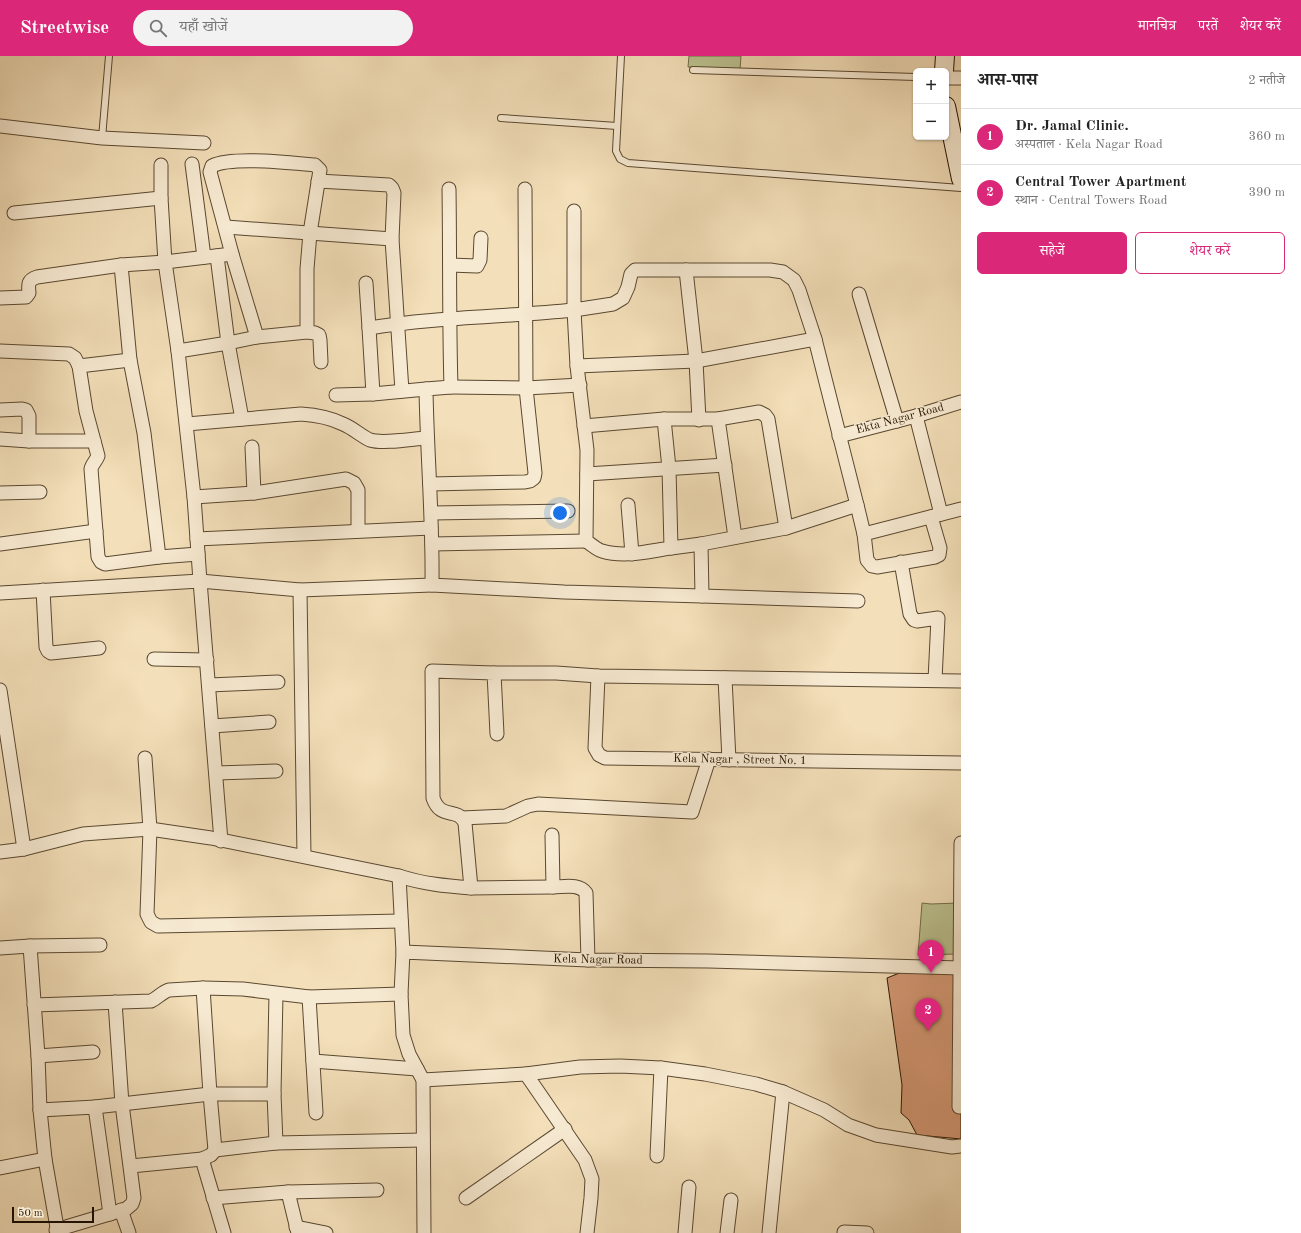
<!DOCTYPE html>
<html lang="hi">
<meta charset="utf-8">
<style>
body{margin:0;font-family:"Old Standard TT","Noto Serif Devanagari",serif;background:#f2f2f2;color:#222}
.controls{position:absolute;right:12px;top:12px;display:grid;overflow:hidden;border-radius:6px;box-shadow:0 1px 3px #0004}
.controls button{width:36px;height:36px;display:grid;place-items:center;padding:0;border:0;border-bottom:1px solid #e0e0e0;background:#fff;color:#222;font:20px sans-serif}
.scale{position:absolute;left:12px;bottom:10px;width:82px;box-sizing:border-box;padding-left:4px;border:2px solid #271503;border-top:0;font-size:11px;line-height:14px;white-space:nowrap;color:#271503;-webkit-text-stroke:3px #f7ead2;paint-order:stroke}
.you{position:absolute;left:560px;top:457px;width:14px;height:14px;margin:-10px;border:3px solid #fff;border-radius:50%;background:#1a73e8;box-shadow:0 0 0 6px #1a73e833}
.badge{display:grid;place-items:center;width:26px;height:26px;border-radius:50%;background:#db2777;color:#fff;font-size:13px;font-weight:700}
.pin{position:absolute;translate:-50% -33px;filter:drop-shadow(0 1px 2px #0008)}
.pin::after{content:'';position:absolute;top:21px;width:14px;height:12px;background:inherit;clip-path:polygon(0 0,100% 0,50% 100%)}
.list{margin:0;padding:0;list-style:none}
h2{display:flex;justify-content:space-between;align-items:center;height:52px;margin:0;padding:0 16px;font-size:17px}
h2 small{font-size:13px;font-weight:400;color:#767676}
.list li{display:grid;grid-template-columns:26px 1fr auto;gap:12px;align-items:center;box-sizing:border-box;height:56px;padding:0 16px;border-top:1px solid #e0e0e0}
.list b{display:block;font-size:15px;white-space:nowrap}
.list p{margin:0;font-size:13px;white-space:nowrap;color:#767676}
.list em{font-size:13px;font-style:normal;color:#767676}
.actions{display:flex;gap:8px;padding:12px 16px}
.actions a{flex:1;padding:9px 0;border:1px solid #db2777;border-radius:6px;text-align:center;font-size:14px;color:#db2777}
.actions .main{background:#db2777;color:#fff}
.icon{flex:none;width:22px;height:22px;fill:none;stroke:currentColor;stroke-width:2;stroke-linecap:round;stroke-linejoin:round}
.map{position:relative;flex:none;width:961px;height:1177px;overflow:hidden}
header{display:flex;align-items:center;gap:24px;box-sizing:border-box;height:56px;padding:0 20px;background:#db2777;color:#fff}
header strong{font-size:19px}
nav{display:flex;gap:22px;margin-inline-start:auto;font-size:14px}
.search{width:280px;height:36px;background:#f2f2f2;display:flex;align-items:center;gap:10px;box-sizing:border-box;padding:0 14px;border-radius:22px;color:#767676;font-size:15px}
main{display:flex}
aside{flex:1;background:#fff}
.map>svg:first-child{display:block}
</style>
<header>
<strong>Streetwise</strong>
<div class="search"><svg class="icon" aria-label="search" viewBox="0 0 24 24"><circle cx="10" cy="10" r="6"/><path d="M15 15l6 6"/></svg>यहाँ खोजें</div>
<nav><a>मानचित्र</a><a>परतें</a><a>शेयर करें</a></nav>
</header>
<main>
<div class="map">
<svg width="961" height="1177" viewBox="0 0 961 1177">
<rect width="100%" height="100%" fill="#f3dfb9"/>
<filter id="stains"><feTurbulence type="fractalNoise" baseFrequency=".005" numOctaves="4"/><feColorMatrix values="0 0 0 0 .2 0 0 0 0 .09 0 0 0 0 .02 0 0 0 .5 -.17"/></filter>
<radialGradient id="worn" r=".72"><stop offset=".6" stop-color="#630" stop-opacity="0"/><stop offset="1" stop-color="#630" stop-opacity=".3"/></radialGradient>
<g fill="#bbc28f" stroke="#716c49">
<polygon points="689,0 741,0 740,14 688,11"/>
<polygon points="922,847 931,848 958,847 957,898 918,899"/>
</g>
<g fill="#d69a76" stroke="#271503">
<polygon points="919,913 947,914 947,932 918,932"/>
<polygon points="907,914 961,915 961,1083 917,1079 909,1064 901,1057 902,1029 887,922"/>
</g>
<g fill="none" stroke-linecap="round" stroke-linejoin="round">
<defs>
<g id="lane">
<polyline points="621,0 616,95 620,103 628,107 961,132"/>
<polyline points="693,14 916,21"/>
<polyline points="501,62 617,70"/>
<polyline points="102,82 109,0"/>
</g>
<g id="street">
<polyline points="946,22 961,22"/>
<polyline points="0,70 102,82 204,87"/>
<polyline points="192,108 204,201"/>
<polyline points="161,109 161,142 165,206 178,295 194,441 200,525 221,785"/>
<polyline points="318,125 389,129 392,132 394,137 392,183 402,335"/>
<path d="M449,133C450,199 449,265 451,331L426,333C427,398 433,463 432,529L564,536L702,540"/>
<polyline points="574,155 574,254 613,248 623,242 628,231 631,218 635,214 770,214 783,216 794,224 799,234 815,283 857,449 864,478 867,504 872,510 877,511 935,501 939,499 940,492 931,461"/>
<polyline points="14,157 161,142"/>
<polyline points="226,171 392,183"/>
<polyline points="217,200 228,287 242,363"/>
<polyline points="121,209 130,304 144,377 159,501"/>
<polyline points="450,209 477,210 480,204 481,182"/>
<polyline points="686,214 696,305 699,364"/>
<path d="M366,227L369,272C436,261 505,261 574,254L577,310L587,394L586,485C591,488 597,494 602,495C625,502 649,495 671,492"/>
<polyline points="859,238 897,365"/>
<path d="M0,242L26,241L29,237C28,228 28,224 37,221L121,209L165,206L232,198"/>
<polyline points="369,272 373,338"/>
<path d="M307,276V213L310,177L320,114L315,109C291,107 232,100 212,110L210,116L232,198L257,281L307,276L315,277L319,279L320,284L321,306"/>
<polyline points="0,295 69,298 75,302 79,310 130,304"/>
<polyline points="178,295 228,287 257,281"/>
<path d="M79,310L86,355L98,400C96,405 92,408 91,413L98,501L101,506L105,508L159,501L198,498"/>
<polyline points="577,310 696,305 815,283"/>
<polyline points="451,331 526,332 580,329"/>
<polyline points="336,339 373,338 426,333"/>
<polyline points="0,354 22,353 26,354 29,360 29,385"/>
<polyline points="916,360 941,458"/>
<polyline points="664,363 718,363 759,356 765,359 768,363 786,472"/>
<polyline points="718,363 735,481"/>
<path d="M187,368L301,358C316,359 329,361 343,368C353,372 361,380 370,384C383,388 412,383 426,382"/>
<polyline points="584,370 664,363 669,412 671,492 701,488 702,540 858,545"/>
<polyline points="839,380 916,360 961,346"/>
<polyline points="0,383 29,385 94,385"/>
<polyline points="252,391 254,437"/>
<polyline points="587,418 725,409"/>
<polyline points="430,428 525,426 530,425 534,422 535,417 526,332 525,133"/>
<polyline points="0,437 40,436"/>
<polyline points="194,441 254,437 346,423 354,427 358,434 358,475"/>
<polyline points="628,449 632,498"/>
<polyline points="432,457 568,455"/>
<polyline points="864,478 961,453"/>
<polyline points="197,483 431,472"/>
<polyline points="0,488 96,475"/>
<polyline points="432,488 586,485"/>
<polyline points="701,488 786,472 857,449"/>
<polyline points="901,506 910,558 914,564 917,565 938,562 935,624"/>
<polyline points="43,534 46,591 48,595 51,597 99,592"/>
<polyline points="300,534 304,800"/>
<polyline points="0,537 200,525 300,534 432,529"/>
<polyline points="154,603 207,604"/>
<polyline points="494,617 556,617 598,620 961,625"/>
<polyline points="598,620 595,692 599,699 605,702 961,707"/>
<polyline points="725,622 729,704"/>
<polyline points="209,629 278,626"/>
<polyline points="0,634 24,793"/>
<polyline points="212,670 269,666"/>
<polyline points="145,702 150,773 147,858 151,866 158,870 401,865"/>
<polyline points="216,717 276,715"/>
<polyline points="462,762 506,760 528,750 538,748 692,756 709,703"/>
<path d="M552,779L553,831C564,831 579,827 586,837L588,904"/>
<path d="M0,796L24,793L83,778L150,773L211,782L399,820C423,828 447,830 471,832L465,767C457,750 441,765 433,742L432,615L494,617L497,678"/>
<polyline points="399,820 403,896"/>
<polyline points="471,832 553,831"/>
<polyline points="30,890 100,889"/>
<polyline points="0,892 30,890 38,1000 40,1054 45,1103 58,1177"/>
<polyline points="203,932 210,1038 215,1094 276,1087"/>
<polyline points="276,938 274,1038 276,1087 423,1084"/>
<polyline points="401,938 403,979 409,998 423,1024 424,1177"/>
<polyline points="309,941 316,1057"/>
<path d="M34,949L151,945C158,942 162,936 169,934L203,932L243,933L309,941L401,938L403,896L588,904L708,905L961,912"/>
<polyline points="38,1000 93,996"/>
<polyline points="313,1005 417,1013"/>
<polyline points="423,1024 526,1018"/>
<polyline points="95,1051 210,1038 274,1038"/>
<polyline points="959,1051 961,787"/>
<polyline points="40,1054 95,1051 110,1158"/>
<polyline points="657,1100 661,1012"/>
<polyline points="202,1103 224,1177"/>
<polyline points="131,1110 202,1103 211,1099 215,1094"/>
<polyline points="0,1112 45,1103"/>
<polyline points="288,1136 377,1134"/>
<polyline points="213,1142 288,1136 298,1177"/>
<polyline points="466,1142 565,1073"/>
<polyline points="121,1154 129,1177"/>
<polyline points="296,1171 326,1177"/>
<polyline points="56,1174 126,1153 132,1148 134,1142 122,1048 115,946"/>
<polyline points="844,1176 867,1177"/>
<polyline points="587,1177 591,1142 592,1123 585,1104 526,1018 580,1011 620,1010 661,1012 705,1018 756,1028 783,1036 824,1054 848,1069 876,1079 952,1091 961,1090"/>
<polyline points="685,1177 689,1131"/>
<polyline points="727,1177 731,1144"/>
<polyline points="769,1177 783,1036"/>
</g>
<g id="secondary">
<polyline points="944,15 945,0"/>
<polyline points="946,50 961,123"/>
</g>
</defs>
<use href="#lane" stroke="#5a4830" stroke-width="8"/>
<use href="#street" stroke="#5a4830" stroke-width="15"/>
<use href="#secondary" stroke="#271503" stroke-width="20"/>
<use href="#lane" stroke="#f7ead2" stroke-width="6"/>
<use href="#street" stroke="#f7ead2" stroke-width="13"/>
<use href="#secondary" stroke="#f7ead2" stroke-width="18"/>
</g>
<g text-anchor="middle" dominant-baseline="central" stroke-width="3" stroke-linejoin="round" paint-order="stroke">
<g font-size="12" fill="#271503" stroke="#f7ead2">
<text transform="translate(900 363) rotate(-15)">Ekta Nagar Road</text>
<text transform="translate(740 704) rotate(1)">Kela Nagar , Street No. 1</text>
<text transform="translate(598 904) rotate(1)">Kela Nagar Road</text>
</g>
</g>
<rect width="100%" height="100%" filter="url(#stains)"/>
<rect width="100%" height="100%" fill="url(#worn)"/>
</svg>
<div class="controls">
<button>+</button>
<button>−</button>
</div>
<div class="scale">50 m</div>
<div class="you"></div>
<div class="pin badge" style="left:931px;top:917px">1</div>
<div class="pin badge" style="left:928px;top:975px">2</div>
</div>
<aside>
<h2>आस-पास<small>2 नतीजे</small></h2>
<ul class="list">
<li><span class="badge">1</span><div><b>Dr. Jamal Clinic.</b><p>अस्पताल · Kela Nagar Road</p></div><em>360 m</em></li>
<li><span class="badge">2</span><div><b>Central Tower Apartment</b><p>स्थान · Central Towers Road</p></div><em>390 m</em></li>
</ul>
<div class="actions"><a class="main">सहेजें</a><a>शेयर करें</a></div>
</aside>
</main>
